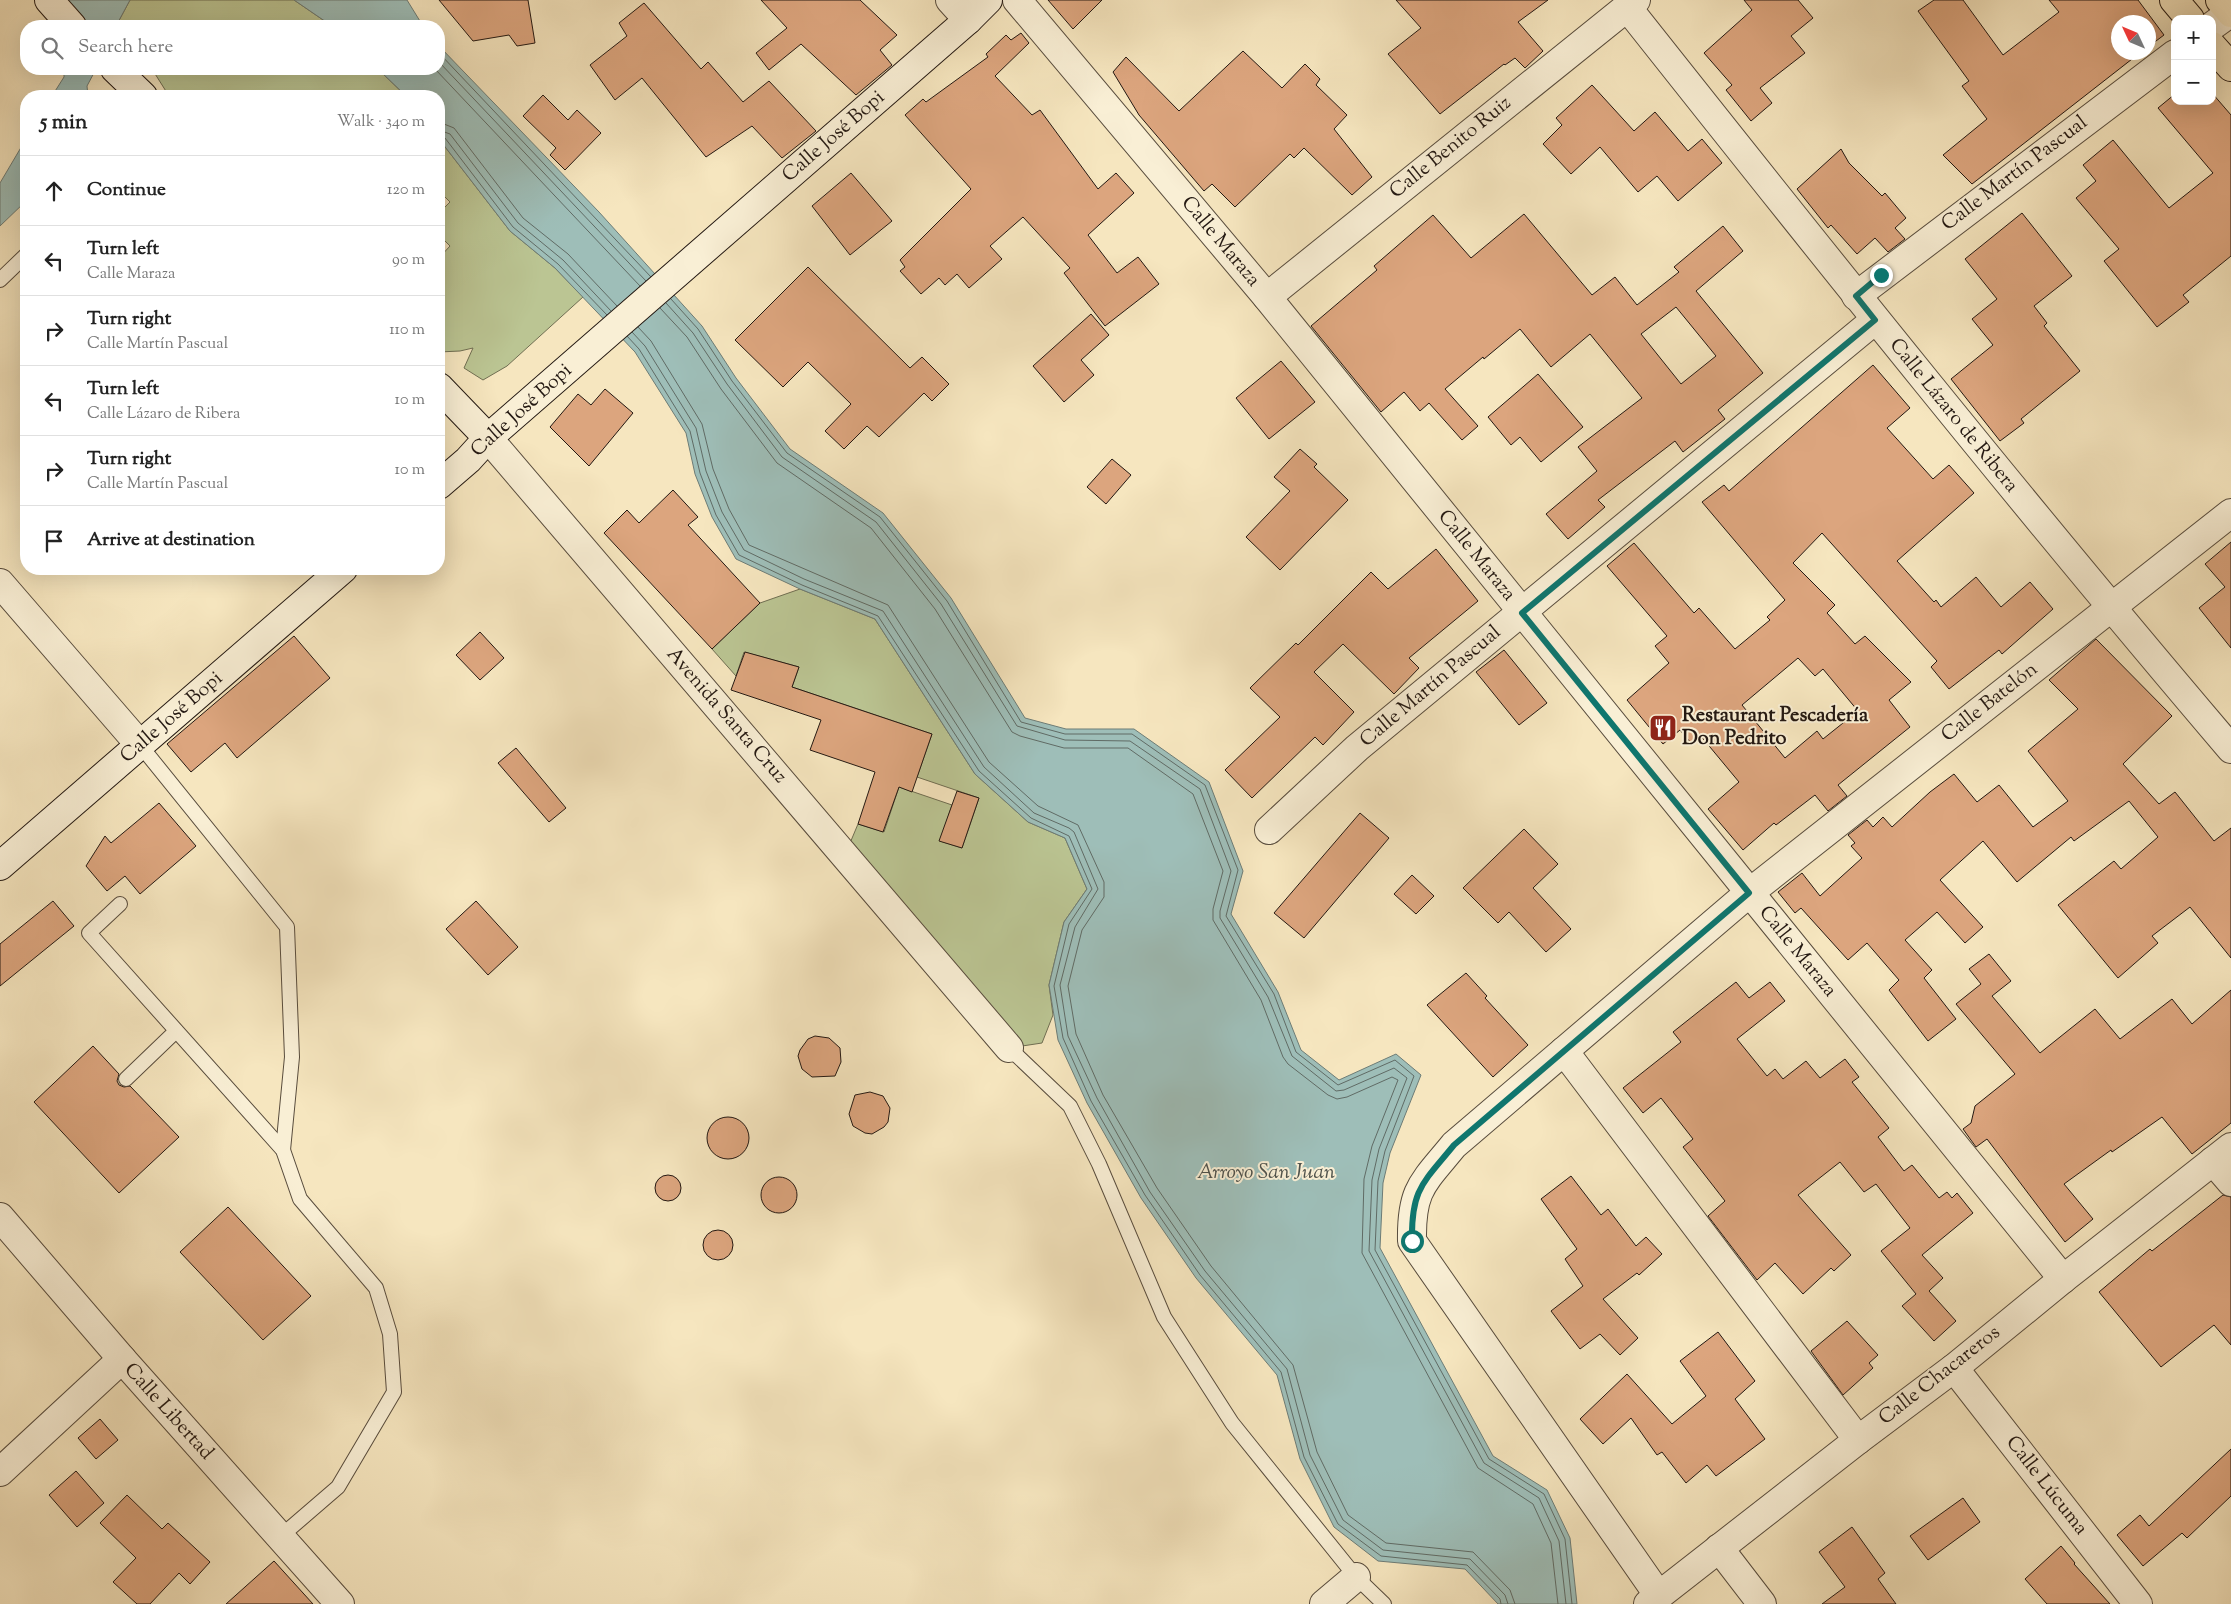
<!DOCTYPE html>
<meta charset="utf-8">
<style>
body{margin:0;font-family:"Sorts Mill Goudy",serif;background:#f6f6f6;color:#222}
.controls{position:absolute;right:15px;top:15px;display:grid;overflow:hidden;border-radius:10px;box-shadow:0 5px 20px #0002}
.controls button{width:45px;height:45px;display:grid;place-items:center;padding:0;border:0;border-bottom:1px solid #e0e0e0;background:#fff;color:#222;font:25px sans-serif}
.compass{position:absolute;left:2111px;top:15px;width:45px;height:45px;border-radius:50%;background:#fff;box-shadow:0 5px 20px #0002;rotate:314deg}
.stop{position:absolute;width:15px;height:15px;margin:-11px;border:4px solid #0f766e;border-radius:50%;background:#fff}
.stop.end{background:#0f766e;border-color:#fff;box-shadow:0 1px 5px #0008}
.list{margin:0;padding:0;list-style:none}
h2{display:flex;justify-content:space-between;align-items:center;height:65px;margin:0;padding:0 20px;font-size:21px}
h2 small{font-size:16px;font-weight:400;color:#767676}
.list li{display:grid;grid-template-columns:32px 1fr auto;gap:15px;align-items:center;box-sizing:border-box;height:70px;padding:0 20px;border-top:1px solid #e0e0e0}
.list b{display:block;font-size:19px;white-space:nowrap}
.list p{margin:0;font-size:16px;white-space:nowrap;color:#767676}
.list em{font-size:16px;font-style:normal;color:#767676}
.icon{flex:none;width:28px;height:28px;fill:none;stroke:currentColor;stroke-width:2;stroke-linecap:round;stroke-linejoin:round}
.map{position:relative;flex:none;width:2231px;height:1604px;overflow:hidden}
.search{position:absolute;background:#fff;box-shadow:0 5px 20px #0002;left:20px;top:20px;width:425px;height:55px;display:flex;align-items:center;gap:12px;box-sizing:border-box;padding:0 18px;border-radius:20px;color:#767676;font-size:19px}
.panel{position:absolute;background:#fff;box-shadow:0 5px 20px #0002;left:20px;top:90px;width:425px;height:485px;border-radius:20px}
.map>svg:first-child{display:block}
</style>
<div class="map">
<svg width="2231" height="1604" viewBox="0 0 2231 1604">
<rect width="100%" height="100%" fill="#f6e6bf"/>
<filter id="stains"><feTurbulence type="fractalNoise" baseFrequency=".004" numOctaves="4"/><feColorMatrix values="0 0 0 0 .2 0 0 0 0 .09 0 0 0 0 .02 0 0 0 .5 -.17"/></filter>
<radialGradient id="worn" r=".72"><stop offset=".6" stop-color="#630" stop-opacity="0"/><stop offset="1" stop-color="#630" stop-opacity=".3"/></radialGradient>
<g fill="#bbc593" stroke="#6f6e52">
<polygon points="130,0 294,0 332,26 116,26"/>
<polygon points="152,69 378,69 406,96 169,96"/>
<polygon points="439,139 510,231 555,268 583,297 507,366 483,380 464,368 473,348 460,351 439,352 439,258 450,246 439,235 439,213 450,202 439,191"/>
<polygon points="800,589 875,619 975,774 1028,822 1065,838 1087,889 1064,922 1049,985 1053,1015 1042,1043 1009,1048 845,855 858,824 884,832 899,787 952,805 940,841 962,848 979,798 917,777 932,734 792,687 799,667 744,652 736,676 712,649 760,603"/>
</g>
<g fill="#9ebeb8" stroke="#6d7c76">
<polygon points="64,0 130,0 116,26 64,26"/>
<polygon points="294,0 407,0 423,26 332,26"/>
<polygon points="439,46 599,212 702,326 736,378 790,449 883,513 951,598 1025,718 1066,729 1134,729 1209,782 1243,871 1231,914 1278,992 1301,1050 1339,1080 1396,1054 1421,1075 1390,1153 1383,1183 1380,1248 1493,1456 1547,1490 1570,1538 1577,1604 1498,1604 1465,1569 1378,1561 1334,1527 1300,1459 1277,1375 1196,1278 1141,1198 1087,1103 1058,1040 1049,985 1064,922 1087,889 1065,838 1028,822 975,774 875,619 800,589 736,559 712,517 695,474 686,433 635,352 555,268 510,231 439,139 439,96 406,96 378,69 439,69"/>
<polygon points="64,69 96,69 87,86 88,96 52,96 64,77"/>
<polygon points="26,139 26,201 0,226 0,183"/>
</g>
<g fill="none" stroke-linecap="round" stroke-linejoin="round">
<g stroke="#606b65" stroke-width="1">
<polyline points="439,53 651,277"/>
<polyline points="439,62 646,281"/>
<polyline points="435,69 640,286"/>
<polyline points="439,122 454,128 523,218 568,254 617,306"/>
<polyline points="439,130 450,134 518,223 563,260 611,311"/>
<polyline points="439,136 445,138 513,227 558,264 607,315"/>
<polyline points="671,299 698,329 732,381 787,453 880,517 947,601 1021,722 1065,734 1132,734 1205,785 1238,870 1226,916 1274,994 1296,1052 1338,1085 1395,1060 1414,1076 1385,1151 1378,1181 1375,1250 1489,1459 1544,1494 1565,1539 1572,1604"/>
<polyline points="666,303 693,333 727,384 782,457 876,522 941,604 1017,726 1065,740 1130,741 1200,789 1231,871 1220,911 1220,918 1268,997 1292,1056 1336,1091 1344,1090 1394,1068 1407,1078 1379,1149 1372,1180 1369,1251 1484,1463 1539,1498 1559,1541 1566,1604"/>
<polyline points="660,308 687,337 721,389 777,463 871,528 935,609 1012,732 1020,736 1064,748 1128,748 1193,794 1223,871 1213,909 1213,920 1261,1000 1283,1057 1288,1064 1328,1095 1337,1099 1347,1097 1392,1077 1398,1080 1372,1146 1364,1179 1362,1253 1478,1468 1533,1504 1551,1543 1558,1604"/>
<polyline points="638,327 651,341 702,424 713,469 729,509 749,545 888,605 989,762 1038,806 1078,825 1104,882 1104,897 1082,930 1068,986 1076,1034 1103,1095 1157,1188 1211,1266 1293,1365 1317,1452 1348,1515 1386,1543 1473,1552 1510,1590 1515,1604"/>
<polyline points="632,332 645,346 696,428 706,471 722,512 744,550 804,579 883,611 984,767 1034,813 1069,828 1074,832 1098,889 1075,927 1060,985 1068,1036 1097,1098 1150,1192 1205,1271 1287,1369 1310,1455 1343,1520 1383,1550 1470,1559 1505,1595 1508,1604"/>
<polyline points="627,336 639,349 690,431 700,473 716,515 739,555 802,585 878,616 979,771 1031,818 1069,836 1092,889 1069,924 1054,986 1063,1038 1091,1101 1145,1195 1200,1275 1281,1372 1304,1457 1338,1524 1381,1556 1467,1565 1500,1599 1501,1604"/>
</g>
</g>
<g fill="#dca57e" stroke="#231812" fill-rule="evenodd">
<polygon points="439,0 528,0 535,43 517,46 509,35 473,41"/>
<polygon points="761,0 860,0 897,35 880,50 892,65 856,95 801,44 769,70 756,53 787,28"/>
<polygon points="1048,0 1102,0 1073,29"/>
<polygon points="1396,0 1548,0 1518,22 1543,51 1525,68 1515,58 1505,65 1504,64 1440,114 1388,54 1421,28"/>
<polygon points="1744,0 1798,0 1813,18 1791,36 1805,53 1760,88 1772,103 1751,121 1726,90 1732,85 1704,53 1752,10"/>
<polygon points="1934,0 1963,0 2003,55 2059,12 2049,0 2138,0 2164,35 2148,47 2148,22 2118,22 2118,52 2141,52 1972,184 1943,155 1987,119 1962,86 1969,81 1918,11"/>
<polygon points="644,3 701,69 708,62 743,102 769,81 816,131 782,158 752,126 706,157 642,78 615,100 590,65 627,36 619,23"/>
<polygon points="1021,33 1029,43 995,76 1032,115 1040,110 1098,189 1116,173 1134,193 1088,235 1117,273 1138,257 1159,284 1105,326 1064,273 1070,268 1023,217 990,246 1002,259 969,288 957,274 945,285 939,278 921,294 900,271 905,267 900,260 971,189 905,115 923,99 926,102 988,57 986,54 1006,35 1011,40"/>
<polygon points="1243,51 1282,88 1305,64 1320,79 1316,85 1347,115 1334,129 1372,177 1352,195 1304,148 1294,158 1290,154 1235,207 1212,184 1204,191 1139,115 1113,72 1126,57 1179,111"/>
<polygon points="1592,85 1634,131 1655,112 1688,151 1702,139 1722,163 1678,201 1657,176 1638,192 1600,147 1571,174 1543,144 1562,125 1556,118"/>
<polygon points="2212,93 2231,115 2231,256 2183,295 2189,302 2157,327 2104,261 2119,249 2076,198 2096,181 2083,165 2113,140 2169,208 2213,173 2158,108 2175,94 2175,101 2212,101"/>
<polygon points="543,95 568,120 577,110 601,133 565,170 550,155 556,148 523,116"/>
<polygon points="1841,149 1849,163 1882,196 1885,193 1906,218 1895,228 1905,239 1888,252 1875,238 1857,254 1831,225 1828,228 1797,189"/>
<polygon points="851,173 892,221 850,255 812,206"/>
<polygon points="2022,213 2072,276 2034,306 2047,323 2044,326 2080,371 2021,419 2024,423 2000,441 1951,379 1993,345 1972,319 1997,299 1965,259"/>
<path d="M1524,214L1592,295L1615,277L1637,305L1679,272L1674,267L1723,226L1743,251L1696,291L1763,373L1718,410L1725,419L1683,452L1675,441L1598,500L1605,507L1568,539L1546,514L1597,471L1578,447L1642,398L1590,334L1551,367L1520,329L1484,359L1483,357L1445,389L1478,426L1462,440L1429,403L1420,411L1404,392L1381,412L1311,326L1377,270L1374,266L1433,215L1471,258ZM1676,307L1716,356L1681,384L1641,334Z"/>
<polygon points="808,267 910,368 922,357 949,384 932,401 924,393 879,437 867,426 844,449 825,431 851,404 808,362 783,387 735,340"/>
<polygon points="1091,314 1109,335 1081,360 1094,375 1064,402 1033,366"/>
<polygon points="1281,361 1315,402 1269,439 1236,398"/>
<path d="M1873,365L1910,408L1887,428L1933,479L1949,465L1974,493L1897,561L1934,602L1936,600L1941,607L1976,577L2001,607L2030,582L2053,609L2002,654L1999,650L1949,689L1931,667L1937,661L1822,533L1793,563L1835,605L1827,613L1855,644L1865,636L1911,682L1889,700L1910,727L1838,785L1847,796L1828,811L1815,795L1776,825L1774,823L1743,850L1708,809L1739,782L1700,735L1691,743L1680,730L1663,744L1627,700L1669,663L1655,646L1667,636L1607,566L1634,543L1694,613L1699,608L1735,649L1770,620L1767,617L1785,600L1702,502L1724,485L1729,491ZM1798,658L1815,676L1823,669L1858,711L1823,739L1817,731L1785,758L1742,705Z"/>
<polygon points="1538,374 1583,427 1541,462 1520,437 1511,445 1488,417"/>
<polygon points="605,389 633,413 589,466 550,427 578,394 591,405"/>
<polygon points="1300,449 1317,464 1314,467 1348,500 1280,570 1246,537 1290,491 1274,477"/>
<polygon points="1112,459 1131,475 1106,504 1087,487"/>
<polygon points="673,490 698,517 688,525 760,603 712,649 604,533 627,510 639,523"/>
<polygon points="2231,542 2231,648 2199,608 2225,587 2205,564"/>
<polygon points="1436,549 1478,601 1409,658 1419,668 1394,694 1343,644 1314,672 1354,712 1323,745 1315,737 1252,798 1225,770 1280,717 1250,688 1296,643 1298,645 1371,572 1388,589"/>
<polygon points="480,632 504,658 480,680 456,655"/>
<polygon points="294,636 330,678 237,758 225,743 191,772 167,744"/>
<polygon points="2096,639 2172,716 2123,764 2159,804 2175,792 2214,841 2231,828 2231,958 2190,907 2152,936 2158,943 2118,978 2058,905 2114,861 2121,869 2158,837 2129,801 2074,841 2071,837 2017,882 1983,841 1940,880 1983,927 1965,943 1937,912 1905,940 1932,970 1924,978 1956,1019 1928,1041 1889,990 1899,980 1867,943 1848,960 1801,908 1795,913 1778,892 1802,873 1820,896 1862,858 1851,846 1855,843 1848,835 1867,820 1873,827 1883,817 1892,827 1930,792 1954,774 1977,802 1999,785 2033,827 2068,801 2028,751 2078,709 2049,680"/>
<polygon points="1504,650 1547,703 1519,725 1476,672"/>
<polygon points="745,652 799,667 792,687 932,734 912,792 899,787 883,832 858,824 875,772 810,750 821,720 731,690"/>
<polygon points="516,748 566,808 549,822 498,763"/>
<polygon points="957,791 979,798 962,848 939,841"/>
<polygon points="159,803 196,846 140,894 125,876 107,891 86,866 105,836 111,843"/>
<polygon points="1360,813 1389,838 1304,938 1274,913"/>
<polygon points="1524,829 1558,864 1533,888 1571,929 1546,952 1509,912 1498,923 1463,888"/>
<polygon points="1412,875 1434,896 1416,914 1394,894"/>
<polygon points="53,901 74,926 0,986 0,944"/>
<polygon points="476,901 518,947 488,975 446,929"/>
<polygon points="1989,954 2011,981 1992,996 2040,1053 2095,1009 2120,1039 2172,999 2192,1024 2231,990 2231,1123 2192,1154 2162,1117 2112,1152 2111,1150 2064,1184 2093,1219 2065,1242 1987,1139 1976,1147 1963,1129 1971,1123 1975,1106 2015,1074 1956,1004 1981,984 1969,969"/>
<polygon points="1466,973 1487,996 1485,998 1528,1045 1493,1077 1427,1005"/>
<polygon points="1736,982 1749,998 1770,982 1785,1001 1737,1039 1767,1076 1775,1069 1783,1079 1806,1061 1820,1078 1845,1059 1859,1077 1852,1082 1889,1128 1878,1137 1904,1171 1912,1165 1939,1198 1947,1192 1952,1198 1957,1193 1973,1213 1922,1255 1943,1278 1929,1291 1956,1321 1934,1341 1902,1306 1916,1294 1881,1251 1910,1228 1876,1184 1864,1192 1840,1162 1798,1195 1851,1255 1834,1271 1831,1268 1803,1294 1775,1263 1757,1280 1708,1216 1725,1201 1683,1147 1693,1139 1661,1098 1643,1113 1623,1088 1681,1042 1673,1032"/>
<polygon points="815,1036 829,1038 840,1048 841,1062 835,1076 812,1077 802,1069 798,1056 800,1050 808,1039"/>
<polygon points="93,1046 119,1074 117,1081 119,1085 124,1087 130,1086 179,1137 119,1193 34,1102"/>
<polygon points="870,1092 883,1096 890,1108 888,1122 884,1127 872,1134 865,1133 853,1126 849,1114 855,1095"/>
<circle cx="728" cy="1138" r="21"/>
<circle cx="668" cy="1188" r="13"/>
<polygon points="1571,1176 1601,1215 1608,1209 1636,1246 1646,1237 1662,1254 1639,1275 1637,1273 1603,1299 1638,1338 1620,1355 1600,1334 1580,1349 1551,1311 1583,1286 1565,1259 1577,1249 1541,1199"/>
<circle cx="779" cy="1195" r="18"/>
<polygon points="2223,1195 2231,1197 2231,1345 2214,1325 2161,1367 2099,1292 2150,1249 2152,1251"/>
<polygon points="228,1207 311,1296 263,1340 180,1252"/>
<circle cx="718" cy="1245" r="15"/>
<polygon points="1847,1321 1878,1355 1869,1363 1873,1368 1843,1395 1811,1351"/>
<polygon points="1718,1332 1755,1381 1735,1399 1765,1439 1716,1476 1707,1465 1686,1483 1662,1452 1657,1455 1631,1418 1603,1444 1580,1419 1627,1374 1672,1424 1706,1396 1680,1361"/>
<polygon points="100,1419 118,1440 96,1459 78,1438"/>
<polygon points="2231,1449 2231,1496 2187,1538 2182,1533 2143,1566 2117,1535 2140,1515 2149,1526"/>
<polygon points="76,1471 104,1503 77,1527 49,1495"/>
<polygon points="127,1495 162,1529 168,1523 210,1562 190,1584 179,1573 150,1604 137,1604 113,1582 136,1558 100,1523"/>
<polygon points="1963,1498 1980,1522 1928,1560 1910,1536"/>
<polygon points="1852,1527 1885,1573 1878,1579 1896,1604 1822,1604 1845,1587 1819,1552"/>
<polygon points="2061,1546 2075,1563 2074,1564 2110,1604 2047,1604 2025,1579"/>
<polygon points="274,1561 313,1604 226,1604"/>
</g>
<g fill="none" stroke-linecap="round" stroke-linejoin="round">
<defs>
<g id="service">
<polyline points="0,280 26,255"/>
<polyline points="140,745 287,927 292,1057 283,1150"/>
<polyline points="120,904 89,933 283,1150 300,1199 376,1288 390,1334 394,1392 338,1487 280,1537"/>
<polyline points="1009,1048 1070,1106 1099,1164 1164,1317 1232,1423 1356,1577 1384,1604"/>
<polyline points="126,1079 176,1031"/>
</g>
<g id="minor">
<polyline points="950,0 968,20"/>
<polyline points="1017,0 1267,297 2063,1279"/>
<path d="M1627,7C1825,257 2024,506 2231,749"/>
<polyline points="2212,26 2231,12"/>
<polyline points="1856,296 2175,54"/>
<polyline points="1267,297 1636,0"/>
<polyline points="488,438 1009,1048"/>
<polyline points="0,583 140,745"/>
<polyline points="1269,830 1357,748 1875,320"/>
<polyline points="1564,1051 1858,1440"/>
<polyline points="2213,1161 2231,1182"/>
<polyline points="0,1217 122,1359 340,1604"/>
<polyline points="1954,1368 2138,1604"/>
<polyline points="0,1472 122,1359"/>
<polyline points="1719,1548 1762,1604"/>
<path d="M1659,1596L1412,1241C1411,1189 1423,1183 1454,1145L1749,893L2231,513"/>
<polyline points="1324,1604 1356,1577"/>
<polyline points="1648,1604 1858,1440 1954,1368 2063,1279 2231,1147"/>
</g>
<g id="secondary">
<polyline points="49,0 72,26"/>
<polyline points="115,69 143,96"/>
<polyline points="439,387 488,438"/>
<polyline points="439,485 468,460 488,438 968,20 988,0"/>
<polyline points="0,866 343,569"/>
</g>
<g id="primary">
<polyline points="2174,0 2190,19"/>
<polyline points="2220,0 2231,13"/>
<polyline points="2212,46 2231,67"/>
</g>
</defs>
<use href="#service" stroke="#584c3d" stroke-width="16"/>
<use href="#minor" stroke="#584c3d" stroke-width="30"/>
<use href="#secondary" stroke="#231812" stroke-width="30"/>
<use href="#primary" stroke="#231812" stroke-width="30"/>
<use href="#service" stroke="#f9efd5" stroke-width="14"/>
<use href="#minor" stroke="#f9efd5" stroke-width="28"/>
<use href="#secondary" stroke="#f9efd5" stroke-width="28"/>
<use href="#primary" stroke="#f6e6bf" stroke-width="28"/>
</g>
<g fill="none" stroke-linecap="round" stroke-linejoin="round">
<path stroke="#0f766e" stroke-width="6" d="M1412,1241C1411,1189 1423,1183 1454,1145L1749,893L1522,613L1875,320L1856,296L1881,275"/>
</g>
<defs>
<symbol id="restaurant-square" viewBox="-11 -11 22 22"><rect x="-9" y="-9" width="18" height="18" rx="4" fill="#8f2418" stroke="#f9efd5"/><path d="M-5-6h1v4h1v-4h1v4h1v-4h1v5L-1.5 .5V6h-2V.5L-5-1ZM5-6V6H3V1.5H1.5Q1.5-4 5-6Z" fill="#fff"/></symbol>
</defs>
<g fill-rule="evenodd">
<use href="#restaurant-square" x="1647" y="712" width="32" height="32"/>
</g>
<g text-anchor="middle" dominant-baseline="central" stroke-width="4" stroke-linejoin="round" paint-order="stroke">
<g font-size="20" fill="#231812" stroke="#f9efd5">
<text transform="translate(834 137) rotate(-41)">Calle José Bopi</text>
<text transform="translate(1451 148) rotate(-39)">Calle Benito Ruiz</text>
<text transform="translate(2015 174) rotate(-37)">Calle Martín Pascual</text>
<text transform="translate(1220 242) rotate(50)">Calle Maraza</text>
<text transform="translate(522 411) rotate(-42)">Calle José Bopi</text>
<text transform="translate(1953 416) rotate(51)">Calle Lázaro de Ribera</text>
<text transform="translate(1476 556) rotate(51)">Calle Maraza</text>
<text transform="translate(1431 687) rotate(-40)">Calle Martín Pascual</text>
<text transform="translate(1990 703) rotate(-38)">Calle Batelón</text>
<text transform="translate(726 716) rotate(49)">Avenida Santa Cruz</text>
<text transform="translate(172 718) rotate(-41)">Calle José Bopi</text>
<text transform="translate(1797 952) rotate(51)">Calle Maraza</text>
<text transform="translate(1940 1376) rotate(-38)">Calle Chacareros</text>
<text transform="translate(168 1412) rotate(48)">Calle Libertad</text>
<text transform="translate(2046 1486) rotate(52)">Calle Lúcuma</text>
</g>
<g font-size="20" font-weight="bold" fill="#231812" stroke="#f9efd5" text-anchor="start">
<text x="1682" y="716">Restaurant Pescadería<tspan x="1682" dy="23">Don Pedrito</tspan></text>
</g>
<g font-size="21" font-style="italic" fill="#4e524c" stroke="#f9efd5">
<text x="1266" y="1173">Arroyo San Juan</text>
</g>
</g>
<rect width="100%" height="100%" filter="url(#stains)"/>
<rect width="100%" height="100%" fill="url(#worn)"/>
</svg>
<div class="controls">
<button>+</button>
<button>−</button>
</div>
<svg class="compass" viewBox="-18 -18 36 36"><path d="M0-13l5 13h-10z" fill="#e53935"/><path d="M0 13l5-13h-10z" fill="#767676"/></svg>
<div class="stop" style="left:1412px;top:1241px"></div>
<div class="stop end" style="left:1881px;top:275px"></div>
<div class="search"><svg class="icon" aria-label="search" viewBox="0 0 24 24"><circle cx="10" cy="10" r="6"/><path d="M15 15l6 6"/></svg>Search here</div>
<section class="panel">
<h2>5 min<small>Walk · 340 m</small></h2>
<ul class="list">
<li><svg class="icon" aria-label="ahead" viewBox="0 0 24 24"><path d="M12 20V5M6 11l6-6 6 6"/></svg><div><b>Continue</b></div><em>120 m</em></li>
<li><svg class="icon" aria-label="left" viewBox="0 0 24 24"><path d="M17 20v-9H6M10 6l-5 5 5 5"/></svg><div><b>Turn left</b><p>Calle Maraza</p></div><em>90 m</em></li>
<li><svg class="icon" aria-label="right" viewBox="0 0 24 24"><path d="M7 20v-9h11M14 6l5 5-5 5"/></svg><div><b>Turn right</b><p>Calle Martín Pascual</p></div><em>110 m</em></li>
<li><svg class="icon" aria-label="left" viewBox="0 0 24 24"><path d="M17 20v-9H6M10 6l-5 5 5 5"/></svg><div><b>Turn left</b><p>Calle Lázaro de Ribera</p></div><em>10 m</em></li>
<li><svg class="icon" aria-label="right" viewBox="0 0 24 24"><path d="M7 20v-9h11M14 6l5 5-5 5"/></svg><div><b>Turn right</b><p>Calle Martín Pascual</p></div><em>10 m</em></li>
<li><svg class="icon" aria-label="arrive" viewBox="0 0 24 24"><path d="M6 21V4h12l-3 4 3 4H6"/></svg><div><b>Arrive at destination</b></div></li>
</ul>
</section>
</div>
